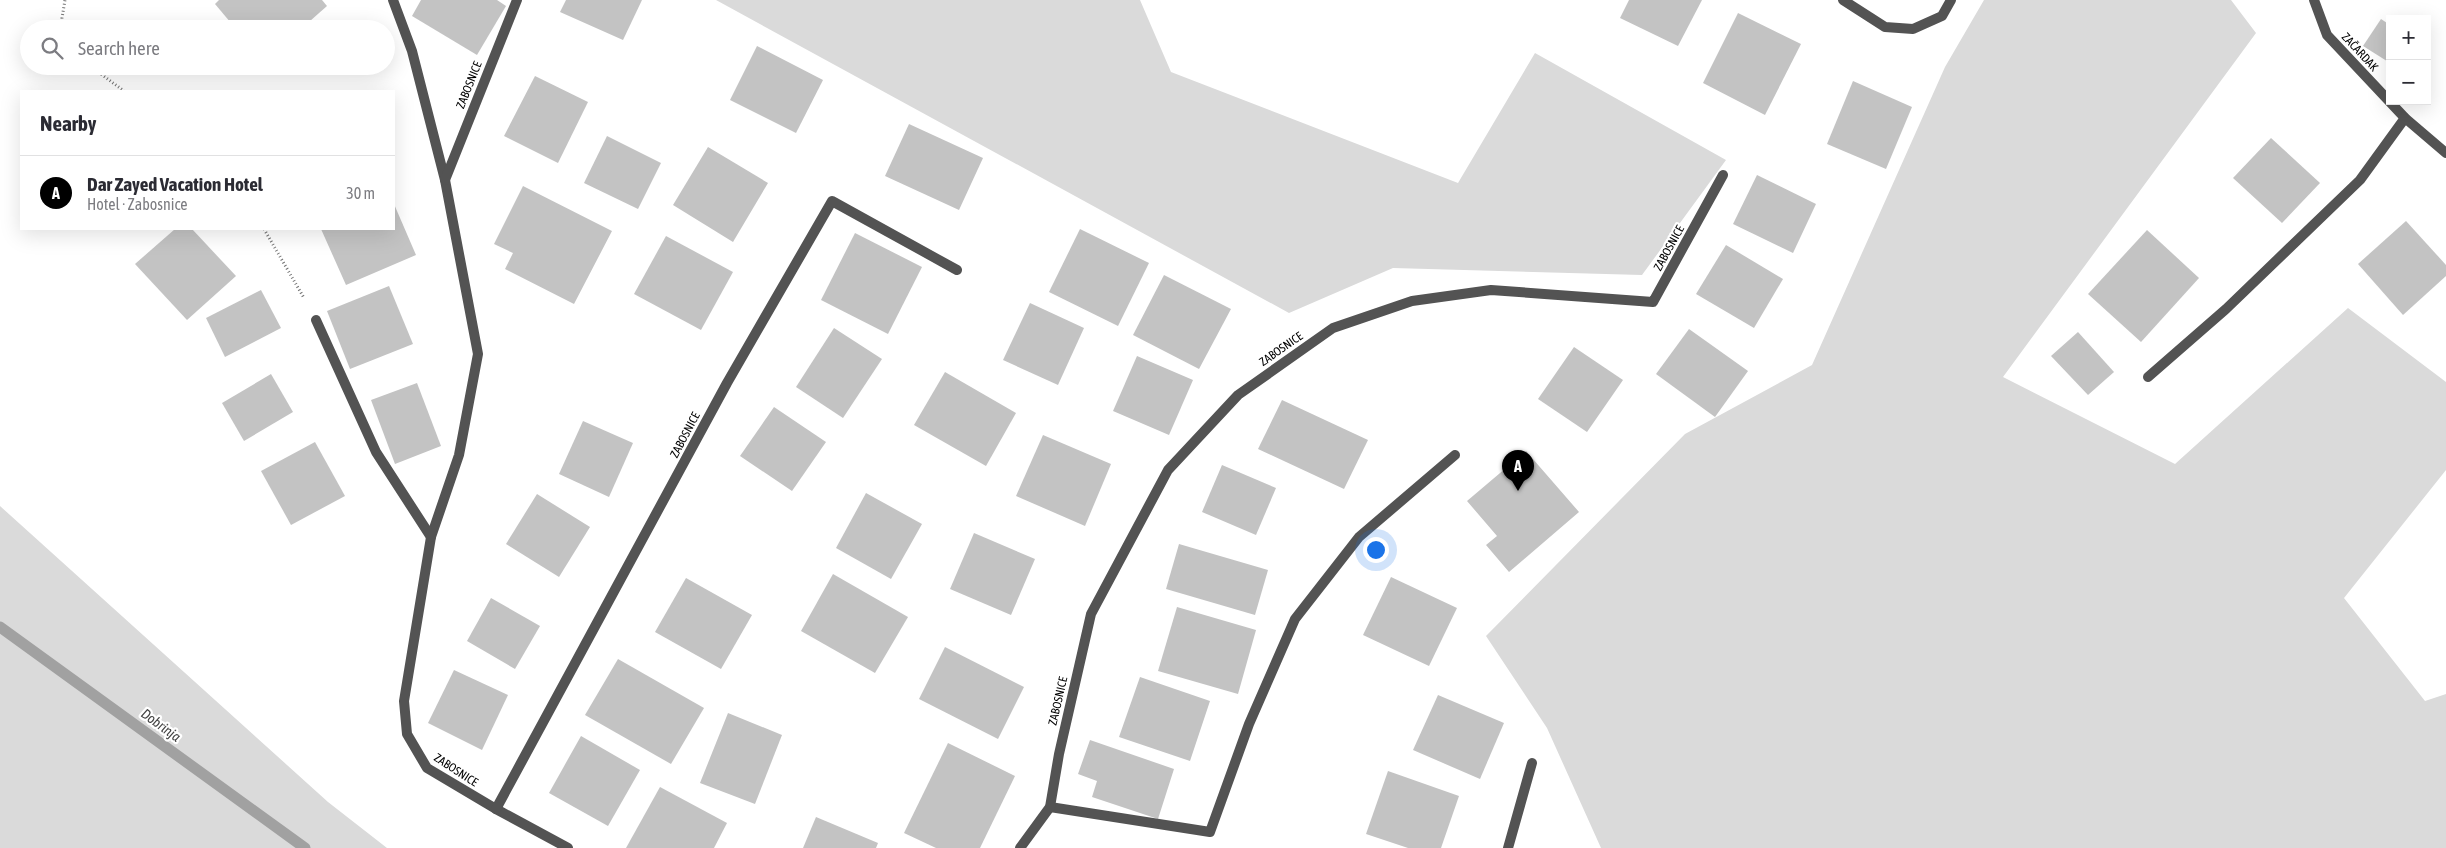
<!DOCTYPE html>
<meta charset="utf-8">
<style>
body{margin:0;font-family:"Asap Condensed",sans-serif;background:#f7f7f7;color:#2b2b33}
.controls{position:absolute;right:15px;top:15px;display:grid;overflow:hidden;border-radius:0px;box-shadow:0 5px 20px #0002}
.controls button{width:45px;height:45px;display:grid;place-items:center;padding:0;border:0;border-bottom:1px solid #e1e1e2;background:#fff;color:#2b2b33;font:25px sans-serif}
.you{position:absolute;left:1375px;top:549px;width:18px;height:18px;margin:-12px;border:4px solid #fff;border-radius:50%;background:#1a73e8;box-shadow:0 0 0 8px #1a73e833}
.badge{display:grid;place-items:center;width:32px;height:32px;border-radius:50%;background:#000;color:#fff;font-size:16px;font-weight:700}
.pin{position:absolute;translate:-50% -41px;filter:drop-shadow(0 1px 2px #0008)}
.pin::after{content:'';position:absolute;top:26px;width:18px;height:15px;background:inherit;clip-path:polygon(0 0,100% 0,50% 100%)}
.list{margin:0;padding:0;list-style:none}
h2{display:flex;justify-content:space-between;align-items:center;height:65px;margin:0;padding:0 20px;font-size:21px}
h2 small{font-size:16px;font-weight:400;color:#7c7c81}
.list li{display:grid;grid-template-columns:32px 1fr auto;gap:15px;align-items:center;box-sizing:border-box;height:75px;padding:0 20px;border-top:1px solid #e1e1e2}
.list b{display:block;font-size:19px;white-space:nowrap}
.list p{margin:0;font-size:16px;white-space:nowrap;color:#7c7c81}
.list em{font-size:16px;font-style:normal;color:#7c7c81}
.icon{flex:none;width:28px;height:28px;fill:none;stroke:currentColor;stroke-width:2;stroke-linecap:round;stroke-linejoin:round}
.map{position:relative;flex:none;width:2446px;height:848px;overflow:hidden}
.search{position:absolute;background:#fff;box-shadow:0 5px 20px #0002;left:20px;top:20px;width:375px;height:55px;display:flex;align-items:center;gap:12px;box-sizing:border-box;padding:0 18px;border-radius:28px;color:#7c7c81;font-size:19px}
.panel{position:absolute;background:#fff;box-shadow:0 5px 20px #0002;left:20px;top:90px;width:375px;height:140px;border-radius:0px}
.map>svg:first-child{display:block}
</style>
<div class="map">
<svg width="2446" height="848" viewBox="0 0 2446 848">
<rect width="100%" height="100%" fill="#fff"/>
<g fill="#dadada">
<polygon points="716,0 1140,0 1171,72 1458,183 1535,53 1726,160 1642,275 1393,268 1289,313"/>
<polygon points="1984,0 2231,0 2256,33 2003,377 2175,464 2348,308 2446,382 2446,470 2344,598 2425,701 2446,694 2446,848 1601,848 1547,728 1486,636 1685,434 1812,365 1945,67"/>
<polygon points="0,506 328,802 387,848 0,848"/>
</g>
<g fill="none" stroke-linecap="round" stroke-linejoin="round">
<polyline stroke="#a1a1a1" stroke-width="11" points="0,627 305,848"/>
</g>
<g fill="#c3c3c3">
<polygon points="219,0 322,0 327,6 301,29 236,29 215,4"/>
<polygon points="421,0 497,0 506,6 477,55 412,16"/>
<polygon points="566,0 642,0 623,40 560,12"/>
<polygon points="1629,0 1702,0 1678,46 1620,18"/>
<polygon points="1738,13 1801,44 1765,115 1703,83"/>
<polygon points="2381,19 2390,25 2390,63 2363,46"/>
<polygon points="757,46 823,80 796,133 730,100"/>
<polygon points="535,76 588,102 558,163 504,136"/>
<polygon points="1853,81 1912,107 1886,169 1827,144"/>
<polygon points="909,124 983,158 959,210 885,176"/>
<polygon points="607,136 661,163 638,209 584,183"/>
<polygon points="2271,138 2320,183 2282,223 2233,178"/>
<polygon points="708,147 768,183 733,242 673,205"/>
<polygon points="1757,175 1816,204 1793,253 1733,224"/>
<polygon points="523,186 612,231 574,304 505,269 513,253 494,244"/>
<polygon points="394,204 416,255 346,285 321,229 394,229"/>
<polygon points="2406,221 2446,265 2446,276 2403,315 2358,264"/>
<polygon points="175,229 192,229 236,276 187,320 135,264"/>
<polygon points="1080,229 1149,263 1118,326 1049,292"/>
<polygon points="2147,230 2199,278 2141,342 2088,294"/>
<polygon points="855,233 922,267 888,334 821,300"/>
<polygon points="666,236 733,272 701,330 634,294"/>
<polygon points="1726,245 1783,279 1754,328 1696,294"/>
<polygon points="1164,275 1231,309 1199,369 1133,335"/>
<polygon points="389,286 413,344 350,369 327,311"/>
<polygon points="261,290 281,328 225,357 206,318"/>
<polygon points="1030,303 1084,328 1058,385 1003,360"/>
<polygon points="834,328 882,359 843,418 796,387"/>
<polygon points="1689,329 1748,371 1715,417 1656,374"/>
<polygon points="2078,332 2114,372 2088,395 2051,356"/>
<polygon points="1574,347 1623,380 1587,432 1538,399"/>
<polygon points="1137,356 1193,380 1169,435 1113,411"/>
<polygon points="945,372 1016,413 986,466 914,425"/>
<polygon points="271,374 293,412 244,441 222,403"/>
<polygon points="417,383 441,446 395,464 371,400"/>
<polygon points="1282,400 1368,440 1344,489 1258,449"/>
<polygon points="774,407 826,442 792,491 740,456"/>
<polygon points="583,421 633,443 609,497 559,474"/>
<polygon points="1043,435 1111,464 1085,526 1016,496"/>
<polygon points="315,442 345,496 291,525 261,471"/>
<polygon points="1526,451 1579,512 1509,572 1486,545 1497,536 1467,501"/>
<polygon points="1222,465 1276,488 1256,535 1202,512"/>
<polygon points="866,493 922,524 891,579 836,548"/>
<polygon points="537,494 590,527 559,577 506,544"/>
<polygon points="974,533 1035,559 1011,615 950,589"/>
<polygon points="1179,544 1268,570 1255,615 1166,589"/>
<polygon points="833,574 908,617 875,673 801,631"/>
<polygon points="1391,577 1457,608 1429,666 1363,635"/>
<polygon points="686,578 752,615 721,669 655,632"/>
<polygon points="491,598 540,626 515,669 467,641"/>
<polygon points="1177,607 1256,630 1238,694 1158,671"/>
<polygon points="945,647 1024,687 998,739 919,699"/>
<polygon points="618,659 704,708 671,764 585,715"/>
<polygon points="454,670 508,695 482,750 428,723"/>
<polygon points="1140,677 1210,701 1190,761 1119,737"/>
<polygon points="1438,695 1504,723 1480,779 1413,750"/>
<polygon points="728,713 782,735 755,804 700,783"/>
<polygon points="581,736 640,770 608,826 549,793"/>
<polygon points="1090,740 1174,769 1158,819 1092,797 1097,781 1078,774"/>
<polygon points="948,743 1015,776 980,848 936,848 904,833"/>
<polygon points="1388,771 1459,796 1441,848 1408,848 1366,834"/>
<polygon points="660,787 727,823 714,848 626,848"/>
<polygon points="816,817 878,843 876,848 803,848"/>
</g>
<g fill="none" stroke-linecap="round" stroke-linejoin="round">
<g stroke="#757575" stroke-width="3" stroke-dasharray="1 2.5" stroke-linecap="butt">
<polyline points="63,29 62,18 65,0"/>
<polyline points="90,66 124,91"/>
<polyline points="264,229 304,298"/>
</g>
<polyline stroke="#535353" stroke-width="10" points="2148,377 2226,309 2360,180 2405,118"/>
<g stroke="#535353" stroke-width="10">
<polyline points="393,0 412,51 445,180 478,354 459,455 431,537 404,701 407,734 427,768 496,809 568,848"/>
<polyline points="1843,0 1885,27 1913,29 1942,16 1951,0"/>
<polyline points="2314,0 2327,35 2405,118 2446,153"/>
<polyline points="445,180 517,0"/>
<polyline points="316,320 376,452 431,537"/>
<polyline points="1050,807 1210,832 1249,724 1295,619 1359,537 1455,455"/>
<polyline points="496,809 727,383 832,201 957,270"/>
<polyline points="1020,848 1050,807 1059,754 1091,614 1168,470 1238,395 1333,328 1412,301 1491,290 1653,302 1723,175"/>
<polyline points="1508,848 1532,763"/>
</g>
</g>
<g text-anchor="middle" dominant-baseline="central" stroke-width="4.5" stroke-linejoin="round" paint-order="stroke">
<g font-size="12" fill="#000" stroke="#fff">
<text transform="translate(2360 52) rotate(47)">ZAČARDAK</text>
<text transform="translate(469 85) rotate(-68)">ZABOSNICE</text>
<text transform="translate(1669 248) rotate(-61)">ZABOSNICE</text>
<text transform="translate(1281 349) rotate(-35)">ZABOSNICE</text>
<text transform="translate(685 435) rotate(-62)">ZABOSNICE</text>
<text transform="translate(1058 701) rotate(-77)">ZABOSNICE</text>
<text transform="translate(456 770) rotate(33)">ZABOSNICE</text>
</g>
<g font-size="14" font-style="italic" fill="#424242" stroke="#fff">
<text transform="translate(161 725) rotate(36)">Dobrinja</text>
</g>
</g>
</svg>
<div class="controls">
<button>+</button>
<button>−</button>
</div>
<div class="you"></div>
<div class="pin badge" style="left:1518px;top:491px">A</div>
<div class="search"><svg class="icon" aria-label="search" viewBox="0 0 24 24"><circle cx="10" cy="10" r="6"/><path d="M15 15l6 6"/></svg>Search here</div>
<section class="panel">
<h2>Nearby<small></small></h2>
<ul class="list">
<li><span class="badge">A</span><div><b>Dar Zayed Vacation Hotel</b><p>Hotel · Zabosnice</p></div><em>30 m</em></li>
</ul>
</section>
</div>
